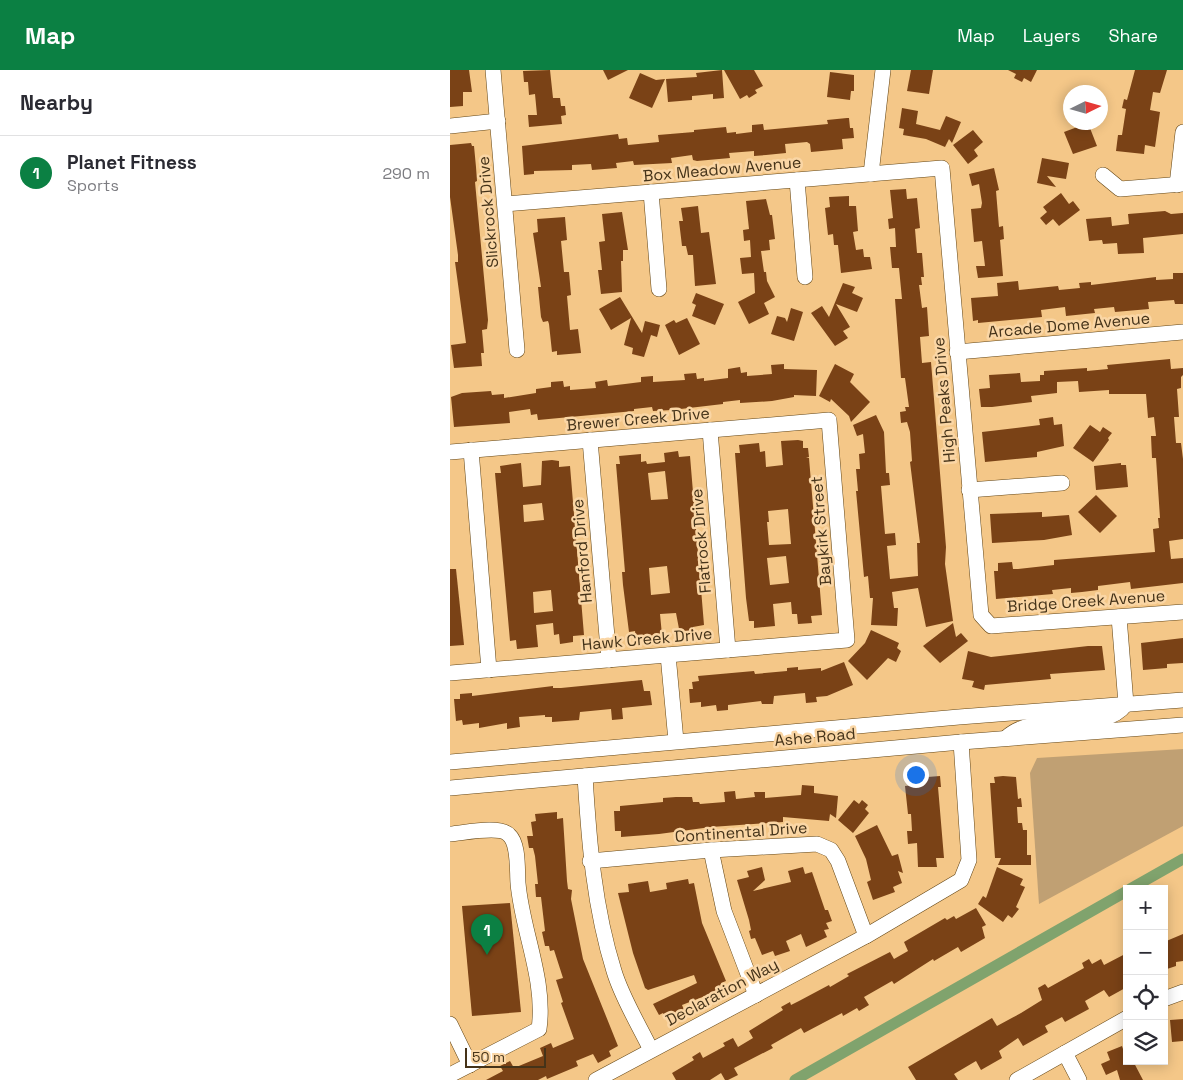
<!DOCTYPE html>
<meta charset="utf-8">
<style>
body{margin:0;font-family:"Space Grotesk",sans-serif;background:#f2f2f3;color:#2b2b33}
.controls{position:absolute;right:15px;bottom:15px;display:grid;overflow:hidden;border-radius:0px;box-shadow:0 2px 12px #0003}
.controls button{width:45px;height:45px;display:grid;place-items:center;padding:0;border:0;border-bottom:1px solid #e1e1e2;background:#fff;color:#2b2b33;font:25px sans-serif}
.compass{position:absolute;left:613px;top:15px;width:45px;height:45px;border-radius:50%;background:#fff;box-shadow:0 2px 12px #0003;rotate:85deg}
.scale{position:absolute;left:15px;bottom:12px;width:81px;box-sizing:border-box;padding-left:5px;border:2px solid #453319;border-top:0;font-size:14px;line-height:18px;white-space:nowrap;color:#453319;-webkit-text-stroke:4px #fad6a5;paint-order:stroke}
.you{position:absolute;left:465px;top:704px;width:18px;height:18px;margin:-12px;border:4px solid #fff;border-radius:50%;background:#1a73e8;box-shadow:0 0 0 8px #1a73e833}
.badge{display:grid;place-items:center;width:32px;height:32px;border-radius:50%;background:#0b8043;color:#fff;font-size:16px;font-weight:700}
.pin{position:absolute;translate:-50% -41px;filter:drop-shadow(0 1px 2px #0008)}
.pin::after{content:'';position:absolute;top:26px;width:18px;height:15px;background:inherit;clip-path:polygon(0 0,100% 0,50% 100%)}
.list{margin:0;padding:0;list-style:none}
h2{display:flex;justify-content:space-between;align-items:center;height:65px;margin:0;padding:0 20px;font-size:21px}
h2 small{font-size:16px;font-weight:400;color:#7c7c81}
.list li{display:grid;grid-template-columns:32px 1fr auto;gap:15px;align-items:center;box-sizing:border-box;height:75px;padding:0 20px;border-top:1px solid #e1e1e2}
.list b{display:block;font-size:19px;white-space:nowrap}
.list p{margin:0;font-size:16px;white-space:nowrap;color:#7c7c81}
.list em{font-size:16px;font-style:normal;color:#7c7c81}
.icon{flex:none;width:28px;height:28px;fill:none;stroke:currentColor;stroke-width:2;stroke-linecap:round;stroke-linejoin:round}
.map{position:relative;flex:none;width:733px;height:1010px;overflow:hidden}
header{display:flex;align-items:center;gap:30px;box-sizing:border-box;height:70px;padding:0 25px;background:#0b8043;color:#fff}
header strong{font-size:24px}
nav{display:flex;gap:28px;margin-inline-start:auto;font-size:18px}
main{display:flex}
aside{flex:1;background:#fff}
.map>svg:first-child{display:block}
</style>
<header>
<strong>Map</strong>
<nav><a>Map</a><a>Layers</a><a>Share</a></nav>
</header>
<main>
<aside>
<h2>Nearby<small></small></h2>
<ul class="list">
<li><span class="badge">1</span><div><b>Planet Fitness</b><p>Sports</p></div><em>290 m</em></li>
</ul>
</aside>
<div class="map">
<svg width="733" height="1010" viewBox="0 0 733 1010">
<rect width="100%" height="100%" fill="#f4c788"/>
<polygon fill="#c0a073" points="733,679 733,756 589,834 580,703 587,688"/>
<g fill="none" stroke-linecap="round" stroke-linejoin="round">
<g stroke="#80a36d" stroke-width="11">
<polyline points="680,819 733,789"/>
<polyline points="345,1010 677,821"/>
</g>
</g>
<g fill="#7a4216" fill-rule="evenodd">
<polygon points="0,0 19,0 22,22 13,22 13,36 0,37"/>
<polygon points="100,0 103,28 110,28 111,36 115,36 116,45 111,46 112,54 79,57 78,45 87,45 85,24 79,25 78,12 74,12 73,1"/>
<polygon points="153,0 178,0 158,10"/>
<polygon points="272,0 274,28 263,29 263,24 242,26 242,30 218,32 216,9 247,7 246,3"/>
<polygon points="274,0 304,0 313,16 305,20 307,23 299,28 297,25 290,29"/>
<polygon points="461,0 483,0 479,24 457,21"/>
<polygon points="558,0 587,0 581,12 574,8 572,12 564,8 566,4"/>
<polygon points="685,0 717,0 710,23 703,22 700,40 710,42 705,77 695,75 694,84 666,81 668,65 672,65 676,39 672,38 674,29 677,30"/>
<polygon points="380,2 404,5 404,21 401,21 400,30 377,27"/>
<polygon points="190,3 206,10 215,9 202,38 179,28"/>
<polygon points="452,38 468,41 466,54 490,60 496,46 511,52 502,73 499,69 495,77 476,69 453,65 454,59 449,58"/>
<polygon points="397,48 399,48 400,58 403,58 404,68 392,69 393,79 361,82 360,74 357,72 335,74 336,83 316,85 304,86 304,81 279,83 280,88 247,91 243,90 242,85 221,88 222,93 184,95 183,91 166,93 167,98 142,100 141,94 122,95 122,100 84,101 84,104 74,105 72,76 168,64 169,69 177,68 178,75 209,72 208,65 244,62 244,60 276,57 277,63 286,62 286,64 302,62 302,55 313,54 314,60 378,54 377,50"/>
<polygon points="638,53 647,76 623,84 614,62"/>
<polygon points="523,60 533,72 524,80 528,86 518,94 503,75"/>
<polygon points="21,73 22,76 24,76 26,97 27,111 25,112 38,250 37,259 32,260 34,283 31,283 32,296 4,298 1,275 16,273 5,192 8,192 8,185 0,127 0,75"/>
<polygon points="592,88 619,93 616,109 597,106 606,117 587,113"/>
<polygon points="544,98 549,120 546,121 549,157 553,156 554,169 550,170 553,206 528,208 526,196 535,196 532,171 524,172 521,139 531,138 532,133 529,114 522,116 519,104"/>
<polygon points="456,119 457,129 467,128 470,158 465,159 467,183 472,183 474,207 471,207 472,215 469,215 472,238 477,237 479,266 470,267 472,293 481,292 496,477 495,494 503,551 476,557 468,518 442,522 444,538 448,538 447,556 421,555 423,528 420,528 418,506 414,507 406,421 408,421 406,399 410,399 409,384 415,383 413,364 407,366 403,355 426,345 434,362 436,403 439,403 440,415 431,416 435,464 445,463 446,475 437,476 440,509 468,506 467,473 470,473 460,392 462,391 460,362 457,352 451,353 450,342 456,341 455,337 459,337 455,308 451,308 445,229 452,229 449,198 442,198 440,177 446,177 445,158 439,159 438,149 443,148 440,120"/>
<polygon points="611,123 619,134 623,131 630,140 609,156 603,149 596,155 590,148 597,142 593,137"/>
<polygon points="399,126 399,136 406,136 408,161 403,162 406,180 413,179 414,187 420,187 422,199 391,203 388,175 384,175 383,164 378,165 375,138 380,137 379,127"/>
<polygon points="316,129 320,145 322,145 325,169 319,170 320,180 311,181 314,202 316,202 317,211 325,227 314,233 319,244 299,254 288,232 305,223 304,203 292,204 290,188 301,187 300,170 294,171 293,160 299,159 296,131"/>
<polygon points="248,136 251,163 259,162 266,214 245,216 243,185 238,185 236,176 232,176 229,151 233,151 231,138"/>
<polygon points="715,141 721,144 733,143 733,164 693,168 694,183 668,184 667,173 653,174 652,170 639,171 636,149 661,147 662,156 679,154 678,144"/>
<polygon points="172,142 178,180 173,180 173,191 171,191 172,222 151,224 148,200 152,200 149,172 155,171 152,144"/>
<polygon points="115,147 117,170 111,171 114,202 119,202 121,225 117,226 120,260 128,259 131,283 107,285 107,281 102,282 99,254 98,251 93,252 91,247 88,217 91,217 83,163 88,162 87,149"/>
<polygon points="723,203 733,203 733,234 725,234 724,230 698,232 699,239 665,242 664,237 644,239 645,243 616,246 615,237 591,240 592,247 528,253 528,250 523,251 521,228 548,226 547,213 568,211 569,220 608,216 609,220 630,218 629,213 641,212 641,215 706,207 706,210 723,209"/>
<polygon points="393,213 405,217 402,223 413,228 407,242 386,234 400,257 393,261 398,268 385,276 361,243 372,236 379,247"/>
<polygon points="246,223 274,234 265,255 242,246 246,235 242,233"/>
<polygon points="170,227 192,263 195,251 210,255 207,267 201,265 194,287 182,284 183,278 174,275 181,248 161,260 149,239"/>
<polygon points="341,238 353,242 344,271 321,264 327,246 335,248 337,252"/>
<polygon points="237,248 250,274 229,285 215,255 224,250 226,253"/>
<polygon points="720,289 721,299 733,298 733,305 731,307 731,318 727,319 729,347 724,347 726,373 731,373 733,389 733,469 719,471 721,489 733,488 733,513 681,519 680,512 648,516 648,520 632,522 621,523 621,518 602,520 603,524 546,529 544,501 548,501 548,493 562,492 563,499 568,499 604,495 604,490 705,482 703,459 709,458 708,448 710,448 706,388 702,388 701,366 706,366 704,347 698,348 696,324 659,324 659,320 629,322 628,311 607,312 607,323 581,326 582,332 542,337 531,337 529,319 540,318 539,305 570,303 571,312 590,311 590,305 594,305 594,301 637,298 637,301 658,299 657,295"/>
<polygon points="334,294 334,299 367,300 366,326 344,325 344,327 322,331 290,333 290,330 273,332 273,334 222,340 203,341 202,337 184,339 184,341 88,350 87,344 81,345 80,339 59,342 60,353 4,357 1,327 12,323 41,321 42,325 54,324 54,328 86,323 86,319 101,317 101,312 113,311 114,317 120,316 120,320 146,318 145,312 157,310 158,316 175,314 191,312 191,307 203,306 203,312 235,310 234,304 246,303 247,309 254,308 254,311 278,308 278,299 290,297 291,303 297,302 297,306 322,304 321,295"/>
<polygon points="385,294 404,304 400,312 420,332 401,352 399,346 381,329 380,332 369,326"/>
<polygon points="603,347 604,355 612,354 614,376 587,382 587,387 535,392 532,362 590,355 589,349"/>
<polygon points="640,355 650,362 653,357 662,363 658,368 659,370 643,392 623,378"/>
<path d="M348,370L353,371V378H358L359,387L356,388H359L361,412L372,545L361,546L362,553L348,554L347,544H342L341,532L323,534L325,556L304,558V551H299L296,528L285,383H290L289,375L309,373L310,382L315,381L316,397L333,395L331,371ZM338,439L341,474L319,475L317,452H319L318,441ZM336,486L339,513L320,515L317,488Z"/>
<path d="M228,381L229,387L240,386L254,555L243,557V562L230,564L226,543L210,544L212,565L186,568L185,561L179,562L173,515L172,502H175L166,394H170L169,386L191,384V392L196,391L197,394L215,392L214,383ZM215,401L218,429L201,430L198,403ZM217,496L220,523L201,525L199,498Z"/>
<path d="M102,390L109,391V397L120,396L134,565L123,566V572L110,574L109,564L104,565L103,553L86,555L88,577L67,579L66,570L60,571L45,403H51L50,396L71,393L73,417L91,415L92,391ZM92,433L94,450L74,452L73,435ZM101,520L103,541L84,543L83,522Z"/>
<polygon points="671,393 671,395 676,395 678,417 646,420 644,396"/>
<polygon points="646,425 667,446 650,463 628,442"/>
<polygon points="592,442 592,447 619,445 622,465 594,470 542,473 540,444"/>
<polygon points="0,499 6,499 14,575 0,576"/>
<polygon points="503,553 506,567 511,563 518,571 490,593 473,576"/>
<polygon points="421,560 449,573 447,578 451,581 446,592 438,588 417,610 398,591 415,573"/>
<polygon points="733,568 733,593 717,594 717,598 693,600 691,573"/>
<polygon points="638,576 652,576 655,600 600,604 601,609 535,615 534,620 522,617 524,611 512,609 518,581 541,587"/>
<polygon points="394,592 403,615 377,626 366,627 367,632 356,633 355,623 324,626 323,634 312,634 311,631 278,635 278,640 267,641 266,635 251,637 251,632 240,633 239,619 243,619 242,612 249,611 248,606 304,601 305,604 337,601 337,598 348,597 348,600 371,598 371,601"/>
<polygon points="192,610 194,621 200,621 202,635 172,638 173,649 162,650 161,639 130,642 129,650 102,652 102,647 95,647 95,645 69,647 70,657 57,659 57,653 29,658 29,653 13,655 12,650 6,651 4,629 10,629 10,624 22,623 22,626 103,616 103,618 111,618"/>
<polygon points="490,706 491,717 488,717 494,788 486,788 487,797 468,797 467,773 458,774 457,761 462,761 461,744 458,744 455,716 465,715 465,708"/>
<polygon points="553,706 566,707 568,729 571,728 572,737 567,737 568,753 572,753 573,760 577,760 577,785 581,785 581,795 548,795 551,788 545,788 540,713 545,713 544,707"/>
<polygon points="352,715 364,716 364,723 388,726 386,748 380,744 379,751 333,747 333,752 261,757 209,764 171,767 171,761 165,761 164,741 170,741 170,736 213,732 213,728 226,727 242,727 243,732 249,732 250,734 275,732 274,722 285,721 286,729 305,727 304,722 315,722 315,728 351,725"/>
<polygon points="404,730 409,734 412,730 418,735 415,739 419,743 403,763 388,750"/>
<polygon points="107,742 107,749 113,748 117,811 118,819 122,820 121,829 133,889 168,976 159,981 161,986 148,993 143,984 126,991 128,996 97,1009 96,1006 88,1010 36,1010 53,1001 50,996 60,991 64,998 93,986 90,978 101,973 103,978 124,969 111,933 113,932 106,910 113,908 104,880 100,881 99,876 95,876 92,862 95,861 91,827 86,827 85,814 88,814 85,786 83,778 79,778 77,766 83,766 81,752 86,751 85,744"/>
<polygon points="427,755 442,786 448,784 453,803 448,801 452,813 443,817 445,822 423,830 417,812 421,810 416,789 405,766"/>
<polygon points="312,797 315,810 303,821 341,812 338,801 353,797 355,804 362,802 375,840 378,840 382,851 376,853 379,859 374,860 377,867 356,877 351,864 336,871 340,881 325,886 323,881 312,885 305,868 301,869 299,861 301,860 299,850 287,810 299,807 297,801"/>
<polygon points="547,797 573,809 570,815 575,817 566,837 569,839 562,848 558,845 553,852 528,834 533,826 536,828"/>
<polygon points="238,809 239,814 244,813 252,853 276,911 271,913 273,919 232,935 234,940 216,949 213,943 209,945 203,934 247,913 244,905 198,920 195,918 183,883 168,823 179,822 178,814 198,811 200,822 217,819 216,813"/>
<polygon points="60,833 71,942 22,946 12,836"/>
<polygon points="526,838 536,855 532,857 535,868 511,882 508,877 484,891 483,889 444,914 442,911 414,927 419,935 409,941 407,938 393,946 392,943 354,963 351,958 321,975 323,978 284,998 288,1005 278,1010 275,1010 271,1003 260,1010 226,1010 222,1003 244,990 242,987 250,982 253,988 275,976 273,973 283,968 288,977 303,968 299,961 333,940 331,937 340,932 341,935 349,931 379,915 380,917 399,906 397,904 440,882 444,889 458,881 454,872 495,848 497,850 504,846 506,849"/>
<polygon points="733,864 733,891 726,892 726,896 714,900 714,872"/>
<polygon points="677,883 677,917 659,927 654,920 635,931 639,939 615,952 612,947 595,956 598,962 573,976 568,968 549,981 552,988 531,1000 526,991 504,1004 508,1010 466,1010 458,997 542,948 547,956 571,943 592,930 588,918 595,914 598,918 634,898 632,893 639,889 642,894 651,889 654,895"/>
<polygon points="733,949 733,971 722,972 720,950"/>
<polygon points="672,976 677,991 683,991 693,1010 670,1010 667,1000 656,1005 651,994 660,990 657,982"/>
</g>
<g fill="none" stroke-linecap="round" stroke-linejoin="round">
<defs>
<g id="minor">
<polyline points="43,0 67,280"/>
<polyline points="0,56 48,51"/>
<polyline points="421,104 433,0"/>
<polyline points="653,105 670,119 733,114"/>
<polyline points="347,110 355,207"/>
<polyline points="727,115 733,62"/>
<polyline points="201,122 209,219"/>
<polyline points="55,134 492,98 531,545 541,556 733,542"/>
<polyline points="507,282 733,262"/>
<polyline points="260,360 278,580"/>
<polyline points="140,370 159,590"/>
<polyline points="21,380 39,600"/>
<polyline points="0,382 379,350 397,570 0,603"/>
<polyline points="519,420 612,413"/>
<polyline points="218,585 226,671"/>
<path d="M557,667C588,639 653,666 676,634L669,547"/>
<polyline points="0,692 509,647 733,630"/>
<path d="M135,706C139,772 144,837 164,901C172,928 189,955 201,980"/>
<polyline points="0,718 511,672 733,655"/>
<path d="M0,764C14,763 50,755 59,765C69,774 67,800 68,813C72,861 96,910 89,959L0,1005"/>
<polyline points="261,780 274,841 306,925"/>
<polyline points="140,791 261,780 367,774 381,780 388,791 416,866"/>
<polyline points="714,929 733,922"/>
<polyline points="0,954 20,995"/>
<polyline points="615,983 629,1010"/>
<polyline points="146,1010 416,866 511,810 519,790 511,672"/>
<polyline points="567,1010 677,948"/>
</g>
</defs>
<use href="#minor" stroke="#634514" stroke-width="16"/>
<use href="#minor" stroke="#fff" stroke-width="15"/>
</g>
<g text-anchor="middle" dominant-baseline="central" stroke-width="5" stroke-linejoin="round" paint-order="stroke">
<g font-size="16" fill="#453319" stroke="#fad6a5">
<text transform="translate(272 99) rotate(-5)">Box Meadow Avenue</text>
<text transform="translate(38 142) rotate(-95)">Slickrock Drive</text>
<text transform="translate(619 255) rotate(-5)">Arcade Dome Avenue</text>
<text transform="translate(494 330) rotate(-95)">High Peaks Drive</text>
<text transform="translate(188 349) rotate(-5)">Brewer Creek Drive</text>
<text transform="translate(371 461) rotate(-95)">Baykirk Street</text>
<text transform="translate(251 471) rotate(-95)">Flatrock Drive</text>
<text transform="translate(132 481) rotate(-95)">Hanford Drive</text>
<text transform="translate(636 531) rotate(-4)">Bridge Creek Avenue</text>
<text transform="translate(197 569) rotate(-5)">Hawk Creek Drive</text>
<text transform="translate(365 667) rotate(-5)">Ashe Road</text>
<text transform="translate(291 762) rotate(-4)">Continental Drive</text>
<text transform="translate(272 922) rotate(-28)">Declaration Way</text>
</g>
</g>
</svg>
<div class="controls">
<button>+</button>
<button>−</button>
<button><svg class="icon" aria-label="locate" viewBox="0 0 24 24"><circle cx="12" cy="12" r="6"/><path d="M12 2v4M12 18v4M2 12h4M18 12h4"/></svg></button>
<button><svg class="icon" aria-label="layers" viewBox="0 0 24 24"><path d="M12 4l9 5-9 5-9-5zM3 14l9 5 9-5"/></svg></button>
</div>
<svg class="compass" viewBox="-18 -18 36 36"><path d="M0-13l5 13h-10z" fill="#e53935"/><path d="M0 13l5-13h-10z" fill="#7c7c81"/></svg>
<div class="scale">50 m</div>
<div class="you"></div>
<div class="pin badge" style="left:37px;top:885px">1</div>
</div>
</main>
